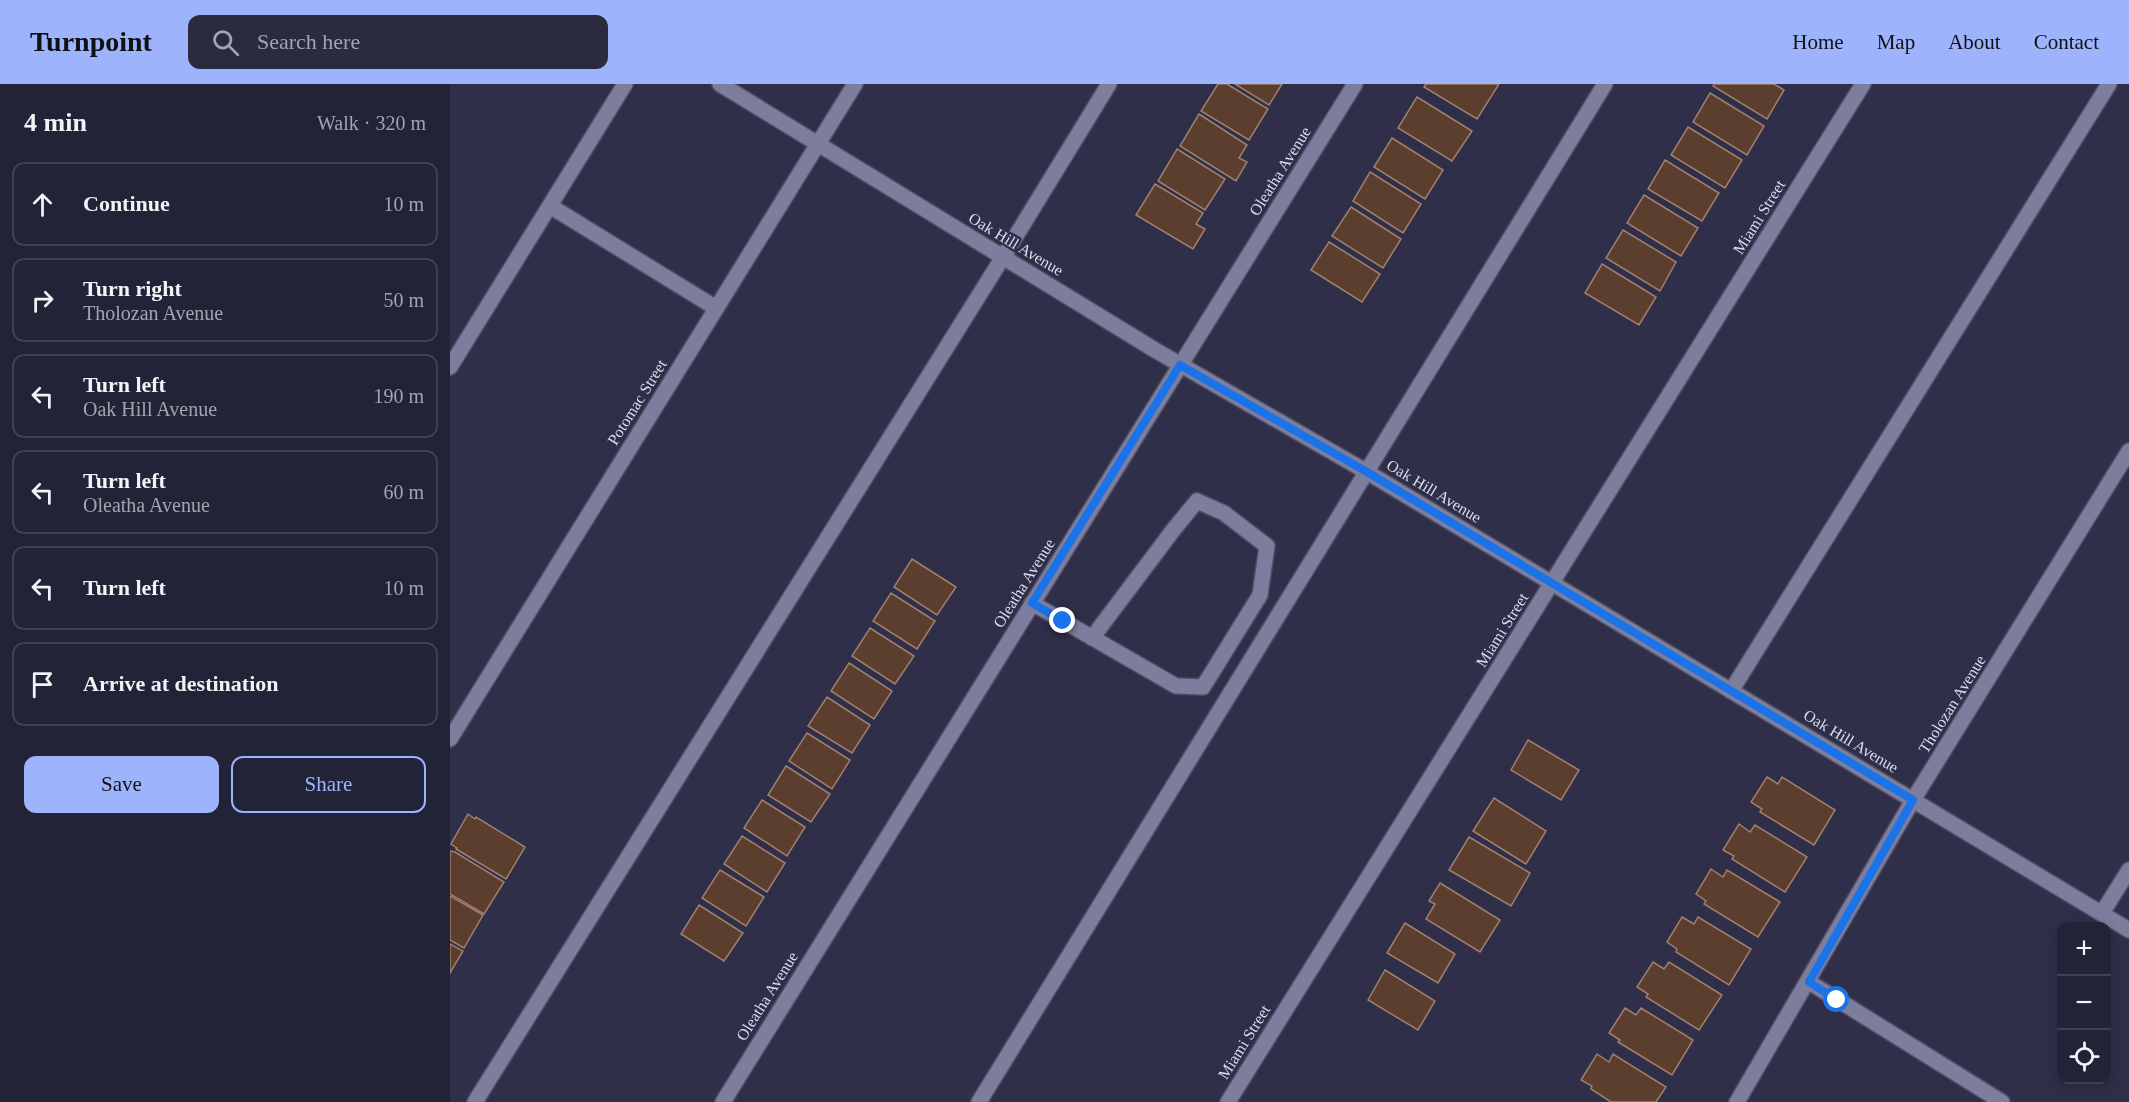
<!DOCTYPE html>
<meta charset="utf-8">
<style>
body{margin:0;font-family:"Times New Roman",serif;background:#2b2b40;color:#f1f3f6}
.controls{position:absolute;right:18px;bottom:18px;display:grid;overflow:hidden;border-radius:12px;box-shadow:0 3px 15px #0003}
.controls button{width:54px;height:54px;display:grid;place-items:center;padding:0;border:0;border-bottom:2px solid #404053;background:#232338;color:#f1f3f6;font:30px sans-serif}
.stop{position:absolute;width:18px;height:18px;margin:-14px;border:4px solid #1a73e8;border-radius:50%;background:#fff}
.stop.end{background:#1a73e8;border-color:#fff;box-shadow:0 2px 6px #0008}
.list{margin:0;padding:0;list-style:none}
h2{display:flex;justify-content:space-between;align-items:center;height:78px;margin:0;padding:0 24px;font-size:26px}
h2 small{font-size:20px;font-weight:400;color:#a3a4ae}
.list li{display:grid;grid-template-columns:39px 1fr auto;gap:18px;align-items:center;box-sizing:border-box;height:84px;margin:0 12px 12px;padding:0 12px;border:2px solid #404053;border-radius:12px}
.list b{display:block;font-size:22px;white-space:nowrap}
.list p{margin:0;font-size:20px;white-space:nowrap;color:#a3a4ae}
.list em{font-size:20px;font-style:normal;color:#a3a4ae}
.actions{display:flex;gap:12px;padding:18px 24px}
.actions a{flex:1;padding:14px 0;border:2px solid #9db4fd;border-radius:12px;text-align:center;font-size:21px;color:#9db4fd}
.actions .main{background:#9db4fd;color:#111}
.icon{flex:none;width:33px;height:33px;fill:none;stroke:currentColor;stroke-width:2;stroke-linecap:round;stroke-linejoin:round}
.map{position:relative;flex:none;width:1679px;height:1018px;overflow:hidden}
header{display:flex;align-items:center;gap:36px;box-sizing:border-box;height:84px;padding:0 30px;background:#9db4fd;color:#111}
header strong{font-size:28px}
nav{display:flex;gap:33px;margin-inline-start:auto;font-size:21px}
.search{width:420px;height:54px;background:#2b2b40;display:flex;align-items:center;gap:15px;box-sizing:border-box;padding:0 21px;border-radius:12px;color:#a3a4ae;font-size:22px}
main{display:flex}
aside{flex:1;background:#232338}
.map>svg:first-child{display:block}
</style>
<header>
<strong>Turnpoint</strong>
<div class="search"><svg class="icon" aria-label="search" viewBox="0 0 24 24"><circle cx="10" cy="10" r="6"/><path d="M15 15l6 6"/></svg>Search here</div>
<nav><a>Home</a><a>Map</a><a>About</a><a>Contact</a></nav>
</header>
<main>
<aside>
<h2>4 min<small>Walk · 320 m</small></h2>
<ul class="list">
<li><svg class="icon" aria-label="ahead" viewBox="0 0 24 24"><path d="M12 20V5M6 11l6-6 6 6"/></svg><div><b>Continue</b></div><em>10 m</em></li>
<li><svg class="icon" aria-label="right" viewBox="0 0 24 24"><path d="M7 20v-9h11M14 6l5 5-5 5"/></svg><div><b>Turn right</b><p>Tholozan Avenue</p></div><em>50 m</em></li>
<li><svg class="icon" aria-label="left" viewBox="0 0 24 24"><path d="M17 20v-9H6M10 6l-5 5 5 5"/></svg><div><b>Turn left</b><p>Oak Hill Avenue</p></div><em>190 m</em></li>
<li><svg class="icon" aria-label="left" viewBox="0 0 24 24"><path d="M17 20v-9H6M10 6l-5 5 5 5"/></svg><div><b>Turn left</b><p>Oleatha Avenue</p></div><em>60 m</em></li>
<li><svg class="icon" aria-label="left" viewBox="0 0 24 24"><path d="M17 20v-9H6M10 6l-5 5 5 5"/></svg><div><b>Turn left</b></div><em>10 m</em></li>
<li><svg class="icon" aria-label="arrive" viewBox="0 0 24 24"><path d="M6 21V4h12l-3 4 3 4H6"/></svg><div><b>Arrive at destination</b></div></li>
</ul>
<div class="actions"><a class="main">Save</a><a>Share</a></div>
</aside>
<div class="map">
<svg width="1679" height="1018" viewBox="0 0 1679 1018">
<rect width="100%" height="100%" fill="#2f2f4a"/>
<g fill="#5b3e2e" stroke="#a17f6e" stroke-width="1.5">
<polygon points="768,0 777,0 818,25 799,56 751,27"/>
<polygon points="785,0 832,0 819,21"/>
<polygon points="976,0 1049,0 1027,35 974,3"/>
<polygon points="1264,0 1324,0 1334,6 1317,35 1263,2"/>
<polygon points="1260,9 1314,42 1297,71 1243,38"/>
<polygon points="967,13 1022,47 1002,77 948,44"/>
<polygon points="749,30 797,61 789,74 797,78 786,97 730,62"/>
<polygon points="1238,43 1292,76 1275,104 1221,71"/>
<polygon points="942,54 993,86 975,115 924,83"/>
<polygon points="727,65 775,95 755,126 708,97"/>
<polygon points="1215,76 1269,109 1252,137 1198,105"/>
<polygon points="920,88 971,120 953,149 903,117"/>
<polygon points="705,100 753,129 746,140 755,145 743,165 686,131"/>
<polygon points="1194,111 1248,144 1231,172 1177,139"/>
<polygon points="901,123 951,155 933,184 882,152"/>
<polygon points="1173,146 1226,178 1210,207 1156,174"/>
<polygon points="879,158 930,190 912,218 861,186"/>
<polygon points="1152,180 1206,213 1189,241 1135,209"/>
<polygon points="462,475 506,503 487,531 444,503"/>
<polygon points="441,509 485,537 467,565 423,537"/>
<polygon points="420,544 464,572 445,600 402,572"/>
<polygon points="399,579 442,607 424,635 381,607"/>
<polygon points="377,613 420,641 402,669 358,642"/>
<polygon points="357,649 400,676 382,705 339,677"/>
<polygon points="1078,656 1129,686 1111,716 1061,686"/>
<polygon points="336,682 380,710 361,738 318,711"/>
<polygon points="1317,693 1328,700 1332,693 1385,726 1364,761 1310,728 1312,725 1301,718"/>
<polygon points="1044,714 1096,747 1076,780 1023,747"/>
<polygon points="312,716 355,743 337,772 294,744"/>
<polygon points="18,730 25,735 26,733 75,763 56,795 6,765 7,764 1,760"/>
<polygon points="1289,740 1300,748 1305,741 1357,773 1335,808 1282,775 1284,772 1273,766"/>
<polygon points="292,752 335,779 317,808 274,780"/>
<polygon points="1019,753 1080,789 1061,822 999,786"/>
<polygon points="0,767 5,768 54,798 34,830 0,810"/>
<polygon points="1261,785 1273,793 1277,786 1330,818 1308,853 1254,820 1256,817 1246,810"/>
<polygon points="270,786 314,813 296,842 252,814"/>
<polygon points="990,799 1050,836 1030,868 976,835 985,820 979,817"/>
<polygon points="0,812 33,831 14,864 0,856"/>
<polygon points="249,821 293,849 274,877 231,850"/>
<polygon points="1232,833 1244,840 1248,833 1301,865 1279,901 1226,868 1227,865 1217,858"/>
<polygon points="955,839 1005,870 988,899 937,869"/>
<polygon points="0,860 13,867 0,889"/>
<polygon points="1203,878 1214,885 1219,878 1272,911 1249,946 1196,913 1198,910 1187,903"/>
<polygon points="935,886 985,917 968,946 918,916"/>
<polygon points="1175,924 1186,931 1191,924 1243,956 1222,991 1168,958 1170,956 1159,949"/>
<polygon points="1147,970 1159,978 1163,970 1216,1003 1206,1018 1161,1018 1141,1005 1142,1002 1131,996"/>
</g>
<g fill="none" stroke-linecap="round" stroke-linejoin="round">
<defs>
<g id="minor">
<polyline points="270,0 705,266 917,388 1679,846"/>
<polyline points="100,122 266,224"/>
<polyline points="0,283 175,0"/>
<polyline points="582,519 726,602 753,603 810,511 817,462 774,429 747,417 724,445 642,554"/>
<polyline points="1281,607 1659,0"/>
<polyline points="0,655 405,0"/>
<polyline points="1652,829 1679,786"/>
<polyline points="1359,898 1552,1018"/>
<polyline points="25,1018 553,173 659,0"/>
<polyline points="273,1018 905,0"/>
<polyline points="529,1018 1155,0"/>
<polyline points="778,1018 1413,0"/>
<polyline points="1287,1018 1463,716 1679,367"/>
</g>
</defs>
<use href="#minor" stroke="#4f4d65" stroke-width="18"/>
<use href="#minor" stroke="#7d7d9d" stroke-width="15"/>
</g>
<g fill="none" stroke-linecap="round" stroke-linejoin="round">
<polyline stroke="#1a73e8" stroke-width="8" points="613,537 582,519 730,281 917,388 1463,716 1359,898 1387,916"/>
</g>
<g text-anchor="middle" dominant-baseline="central" stroke-width="5" stroke-linejoin="round" paint-order="stroke">
<g font-size="16" fill="#dbdcee" stroke="#2f2f4a">
<text transform="translate(830 87) rotate(-58)">Oleatha Avenue</text>
<text transform="translate(1309 133) rotate(-58)">Miami Street</text>
<text transform="translate(566 160) rotate(31)">Oak Hill Avenue</text>
<text transform="translate(187 318) rotate(-58)">Potomac Street</text>
<text transform="translate(984 407) rotate(31)">Oak Hill Avenue</text>
<text transform="translate(574 499) rotate(-58)">Oleatha Avenue</text>
<text transform="translate(1052 546) rotate(-58)">Miami Street</text>
<text transform="translate(1502 620) rotate(-58)">Tholozan Avenue</text>
<text transform="translate(1401 657) rotate(31)">Oak Hill Avenue</text>
<text transform="translate(317 912) rotate(-58)">Oleatha Avenue</text>
<text transform="translate(794 958) rotate(-58)">Miami Street</text>
</g>
</g>
</svg>
<div class="controls">
<button>+</button>
<button>−</button>
<button><svg class="icon" aria-label="locate" viewBox="0 0 24 24"><circle cx="12" cy="12" r="6"/><path d="M12 2v4M12 18v4M2 12h4M18 12h4"/></svg></button>
</div>
<div class="stop" style="left:1387px;top:916px"></div>
<div class="stop end" style="left:613px;top:537px"></div>
</div>
</main>
